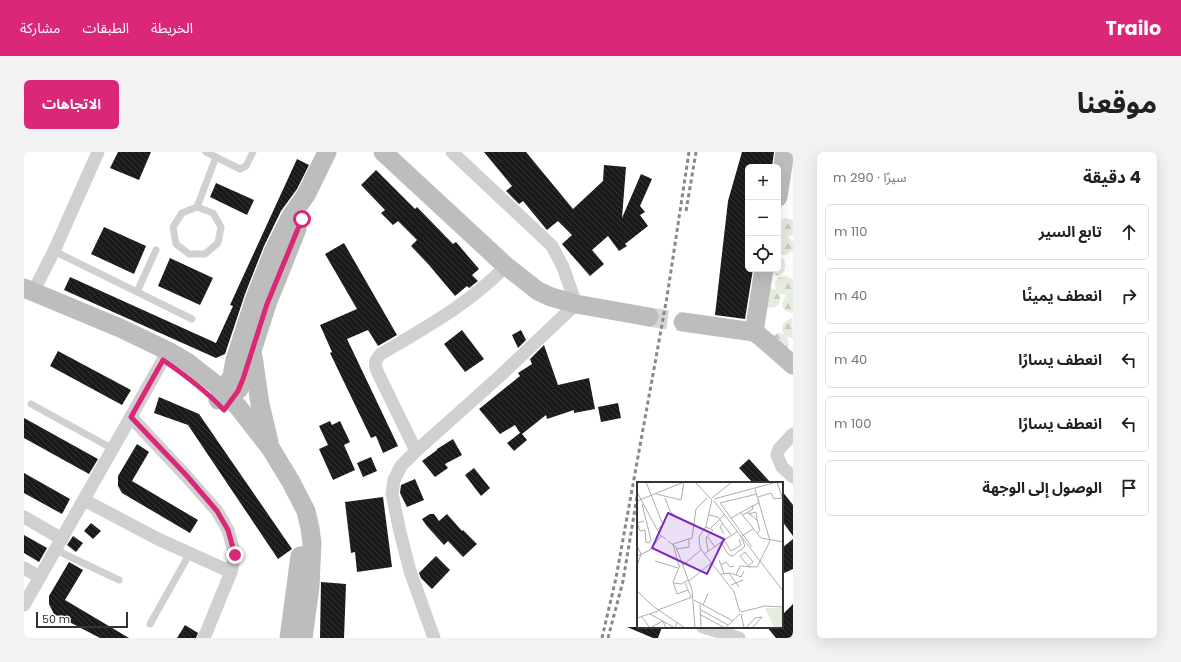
<!DOCTYPE html>
<html lang="ar">
<meta charset="utf-8">
<style>
body{margin:0;font-family:Poppins,"Noto Sans Arabic",sans-serif;background:#f2f2f2;color:#202124;direction:rtl}
.controls{position:absolute;right:12px;top:12px;display:grid;overflow:hidden;border-radius:6px;box-shadow:0 4px 16px #0002}
.controls button{width:36px;height:36px;display:grid;place-items:center;padding:0;border:0;border-bottom:1px solid #e0e0e0;background:#fff;color:#202124;font:20px sans-serif}
.scale{position:absolute;left:12px;bottom:10px;width:92px;box-sizing:border-box;padding-left:4px;border:2px solid #333;border-top:0;font-size:11px;line-height:14px;white-space:nowrap;color:#333;-webkit-text-stroke:3px #fff;paint-order:stroke}
.stop{position:absolute;width:12px;height:12px;margin:-9px;border:3px solid #db2777;border-radius:50%;background:#fff}
.stop.end{background:#db2777;border-color:#fff;box-shadow:0 1px 4px #0008}
.list{margin:0;padding:0;list-style:none}
h2{display:flex;justify-content:space-between;align-items:center;height:52px;margin:0;padding:0 16px;font-size:17px}
h2 small{font-size:13px;font-weight:400;color:#757577}
.list li{display:grid;grid-template-columns:26px 1fr auto;gap:12px;align-items:center;box-sizing:border-box;height:56px;margin:0 8px 8px;padding:0 8px;border:1px solid #e0e0e0;border-radius:6px}
.list b{display:block;font-size:15px;white-space:nowrap}
.list em{font-size:13px;font-style:normal;color:#757577}
.icon{flex:none;width:22px;height:22px;fill:none;stroke:currentColor;stroke-width:2;stroke-linecap:round;stroke-linejoin:round}
.map{position:relative;flex:none;width:769px;height:486px;overflow:hidden;direction:ltr;border-radius:6px}
header{display:flex;align-items:center;gap:24px;box-sizing:border-box;height:56px;padding:0 20px;background:#db2777;color:#fff}
header strong{font-size:19px}
nav{display:flex;gap:22px;margin-inline-start:auto;font-size:14px}
.intro{display:flex;align-items:center;justify-content:space-between;box-sizing:border-box;height:96px;padding:0 24px}
h1{margin:0;font-size:28px}
.button{padding:10px 18px;border-radius:6px;background:#db2777;color:#fff;font-size:14px;font-weight:700}
main{display:flex;gap:24px;padding:0 24px}
aside{flex:1;background:#fff;border-radius:6px;box-shadow:0 4px 16px #0002}
.map>svg:first-child{display:block}
</style>
<header>
<strong>Trailo</strong>
<nav><a>الخريطة</a><a>الطبقات</a><a>مشاركة</a></nav>
</header>
<div class="intro"><h1>موقعنا</h1><a class="button">الاتجاهات</a></div>
<main>
<aside>
<h2>4 دقيقة<small>سيرًا · 290 m</small></h2>
<ul class="list">
<li><svg class="icon" aria-label="ahead" viewBox="0 0 24 24"><path d="M12 20V5M6 11l6-6 6 6"/></svg><div><b>تابع السير</b></div><em>110 m</em></li>
<li><svg class="icon" aria-label="right" viewBox="0 0 24 24"><path d="M7 20v-9h11M14 6l5 5-5 5"/></svg><div><b>انعطف يمينًا</b></div><em>40 m</em></li>
<li><svg class="icon" aria-label="left" viewBox="0 0 24 24"><path d="M17 20v-9H6M10 6l-5 5 5 5"/></svg><div><b>انعطف يسارًا</b></div><em>40 m</em></li>
<li><svg class="icon" aria-label="left" viewBox="0 0 24 24"><path d="M17 20v-9H6M10 6l-5 5 5 5"/></svg><div><b>انعطف يسارًا</b></div><em>100 m</em></li>
<li><svg class="icon" aria-label="arrive" viewBox="0 0 24 24"><path d="M6 21V4h12l-3 4 3 4H6"/></svg><div><b>الوصول إلى الوجهة</b></div></li>
</ul>
</aside>
<div class="map">
<svg width="769" height="486" viewBox="0 0 769 486">
<defs>
<pattern id="forest-firs" width="22" height="20" patternUnits="userSpaceOnUse"><rect width="22" height="20" fill="#e6ecdf"/><path d="M5 1l3.5 6h-7zM16 11l3.5 6h-7z" fill="#c6cbc0"/></pattern>
<pattern id="building-back-hatch" width="6" height="6" patternUnits="userSpaceOnUse"><rect width="6" height="6" fill="#1a1a1a"/><path d="M-1 5l2 2M0 0l6 6M5-1l2 2" fill="none" stroke="#333"/></pattern>
</defs>
<rect width="100%" height="100%" fill="#fff"/>
<g fill="url(#forest-firs)">
<path d="M762,66L768,68L769,69V82L764,85L768,90L769,89V102L767,99C763,103 759,104 754,102V85L756,84L754,81C754,72 752,69 762,66Z"/>
<path d="M754,104C769,108 758,136 745,117H754Z"/>
<path d="M761,124L767,126L769,129V161C757,160 756,152 762,143L756,142V150C752,156 748,157 741,154V138L747,136L752,138L751,130L755,125Z"/>
<path d="M768,166L769,186L763,185C766,190 764,194 761,199L746,187C750,182 753,180 760,182C755,173 761,169 768,166Z"/>
</g>
<g fill="url(#building-back-hatch)">
<polygon points="94,0 127,0 115,28 86,16"/>
<polygon points="460,0 502,0 549,57 579,29 580,13 602,15 598,66 617,22 628,27 616,54 621,60 616,63 624,74 601,92 603,94 595,99 584,84 568,98 580,112 566,124 538,92 548,83 534,69 523,78 499,49 495,52 482,39 488,34"/>
<polygon points="718,0 750,0 748,15 724,15 724,117 729,117 721,167 691,163 704,49"/>
<polygon points="273,7 285,13 273,37 257,59 240,94 221,142 201,202 192,206 40,138 46,125 192,191 209,154 206,153"/>
<polygon points="352,18 391,57 393,55 429,92 432,90 455,117 448,123 454,129 445,136 443,134 431,144 405,113 387,94 393,88 374,69 369,73 357,61 361,58 337,33"/>
<polygon points="192,31 230,48 223,63 186,45"/>
<polygon points="80,75 122,94 110,122 67,102"/>
<polygon points="320,91 373,183 354,194 344,178 323,187 374,294 359,301 352,284 347,286 306,201 308,200 296,173 333,157 301,102"/>
<polygon points="146,106 189,126 176,153 134,134"/>
<polygon points="438,178 460,207 441,220 420,192"/>
<polygon points="497,178 502,188 494,196 488,183"/>
<polygon points="520,193 534,233 565,226 571,257 550,261 550,258 523,267 522,263 498,282 503,288 490,299 483,291 496,281 491,273 476,282 455,257 496,224 494,221 508,212 506,207"/>
<polygon points="34,199 107,238 98,253 26,214"/>
<polygon points="135,245 175,262 268,397 254,407 164,273 130,261"/>
<polygon points="594,251 597,266 577,270 574,255"/>
<polygon points="0,266 74,307 65,322 0,286"/>
<polygon points="306,269 308,273 316,269 326,290 320,293 331,318 309,328 295,297 304,293 295,274"/>
<polygon points="429,287 438,303 421,312 424,316 411,325 398,309 413,298 413,297"/>
<polygon points="113,292 125,300 108,329 174,368 166,381 98,341 94,334 94,324"/>
<polygon points="347,305 353,319 339,325 333,311"/>
<polygon points="725,307 747,331 729,331 715,316"/>
<polygon points="450,316 466,336 457,344 441,323"/>
<polygon points="0,321 46,347 38,362 0,341"/>
<polygon points="391,327 400,348 383,355 376,341 377,333"/>
<polygon points="758,339 769,353 769,384 758,369"/>
<polygon points="359,345 368,415 333,420 331,400 327,401 321,350"/>
<polygon points="406,362 410,362 415,369 423,362 438,379 439,378 453,392 439,405 424,389 420,393 402,373 398,367"/>
<polygon points="67,371 77,379 69,387 60,379"/>
<polygon points="0,383 23,396 15,410 0,401"/>
<polygon points="49,384 59,391 52,400 43,393"/>
<polygon points="769,387 769,417 758,422 758,396"/>
<polygon points="412,404 426,418 408,437 397,426 395,421"/>
<polygon points="45,410 59,418 41,448 105,486 76,486 30,462 25,452 25,444"/>
<polygon points="297,430 322,432 320,486 296,486"/>
<polygon points="769,452 769,486 752,486 743,475 758,475 758,463"/>
<polygon points="161,473 174,481 172,486 153,486"/>
<polygon points="603,475 638,475 634,486 629,486"/>
</g>
<g fill="none" stroke-linecap="round" stroke-linejoin="round">
<polyline stroke="#d6d6d6" stroke-width="19" stroke-dasharray="19 10" stroke-linecap="butt" points="625,165 659,170"/>
<g stroke="#d0d0d0" stroke-width="7">
<polyline points="182,0 216,17 222,14 229,0"/>
<polyline points="173,55 189,61 197,75 194,91 181,102 165,102 152,92 149,75 158,61 173,55 192,5"/>
<polyline points="30,99 168,167"/>
<polyline points="113,140 132,98"/>
<polyline points="7,252 89,297"/>
<polyline points="32,398 95,428"/>
<polyline points="126,472 166,401"/>
</g>
<g stroke="#d0d0d0" stroke-width="13">
<polyline points="9,140 30,99 74,0"/>
<polyline points="107,265 163,325 193,359 204,378 211,403 207,420 180,486"/>
<polyline points="769,282 755,297 753,303 758,315 769,325"/>
<path d="M392,299L353,219C350,211 351,208 357,202C402,175 445,152 482,114"/>
<polyline points="60,348 134,387 207,420"/>
<polyline points="0,365 38,387"/>
<polyline points="0,416 16,425"/>
<polyline points="0,453 139,208"/>
<polyline points="679,475 715,486"/>
<polyline points="410,486 386,419 376,380 368,342 370,328 377,314 392,299 477,223 552,152 539,115 528,94 428,0"/>
</g>
<g stroke="#bdbdbd" stroke-width="19">
<polyline points="359,0 482,114 514,139 527,145 552,152 625,165"/>
<polyline points="754,45 761,0"/>
<polyline points="0,136 96,176 144,199 163,210 200,239 215,256 247,297 267,330 282,359 286,376 288,391 286,435 279,486"/>
<polyline points="659,170 730,180 738,186 769,213"/>
<polyline points="730,180 740,117"/>
<polyline points="229,204 236,252 245,290"/>
<polyline points="215,237 219,227 243,152 273,77"/>
<polyline points="194,248 200,239 208,224 211,208 231,146 250,98 267,64 282,43 303,0"/>
<polyline points="265,486 276,404"/>
</g>
<g stroke="#888" stroke-width="3" stroke-dasharray="4 3" stroke-linecap="butt">
<polyline points="662,59 672,0"/>
<polyline points="578,486 592,426 643,145 665,0"/>
<polyline points="584,486 599,429 614,339"/>
</g>
</g>
<g fill="none" stroke-linecap="round" stroke-linejoin="round">
<path stroke="#db2777" stroke-width="5" d="M211,403L204,378L193,359L163,324L107,265L139,208C161,223 182,239 200,258L214,239L219,227L243,152L278,67"/>
</g>
<g transform="translate(613 330)">
<rect width="146" height="146" fill="#fff"/>
<path d="M128,126H146V146H137Z" fill="#e6ecdf"/>
<path fill="none" stroke="#adadad" stroke-width="1" d="M9,0L26,43L21,47M58,0L75,18M140,0L146,18M0,10L23,53L29,57M19,12L44,18L47,0M121,15L134,11L137,17L145,16M28,16L33,29L39,36M75,16L95,0M77,17L140,0M75,18L69,44L62,55L63,66L97,110L103,130M0,19L47,0M77,19L146,109M83,21L115,65M83,21L120,12M5,22L14,58L12,61L9,60L8,48L3,49L0,41L7,39M103,30L124,56L146,60M110,30L120,38L123,48L120,52M111,32L119,30L120,38M72,33L81,35L94,53M106,33L116,27L115,23M94,36L123,20M86,41L83,45L87,52M69,45L76,48L69,56L71,69M74,46L88,32M70,54L78,65M105,54L116,47M87,58L94,69L104,63L102,57M31,59L39,65L55,108L58,146M83,60L92,73L96,74L108,64L104,55M0,64L4,72L0,84M39,67L52,65V57M67,72L101,49M0,74L13,68L24,54M82,78L87,91M18,79L41,86M43,83L36,100L40,112L51,108M46,83L65,67M84,83L89,80L93,85L97,84M112,83L116,80L108,70L103,74L113,86M42,84L36,62L55,56L59,27L70,16M92,91L102,105M84,92L94,91L104,95L107,89M99,93L103,84L120,85L133,59L118,7M52,99L74,81M37,101L44,102L51,98M48,101L54,115M94,103L106,98M0,109L17,125L48,146M57,118L96,139M63,122L64,146M66,123L71,111M21,128L55,115M64,128L91,143M104,130L128,124L146,125M13,132L38,146L40,141M104,132L107,146M64,133L88,146M5,135L13,146M0,136L21,129M13,146L26,139L29,146M88,146L103,132M109,146L118,136L125,135L115,146"/>
<path fill="#7b2cbf" fill-opacity="0.15" stroke="#7b2cbf" stroke-width="2" d="M31,31L87,57L70,92L15,66Z"/>
<rect width="146" height="146" fill="none" stroke="#333" stroke-width="2"/>
</g>
</svg>
<div class="controls">
<button>+</button>
<button>−</button>
<button><svg class="icon" aria-label="locate" viewBox="0 0 24 24"><circle cx="12" cy="12" r="6"/><path d="M12 2v4M12 18v4M2 12h4M18 12h4"/></svg></button>
</div>
<div class="scale">50 m</div>
<div class="stop" style="left:278px;top:67px"></div>
<div class="stop end" style="left:211px;top:403px"></div>
</div>
</main>
